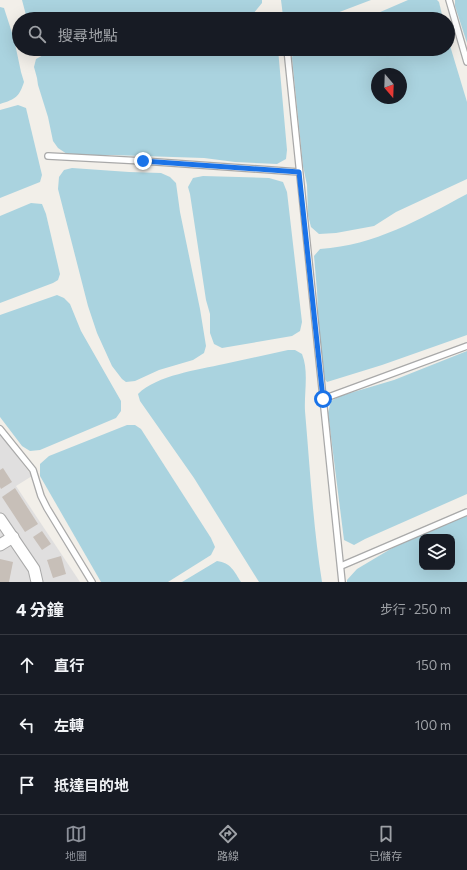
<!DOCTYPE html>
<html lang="zh-TW">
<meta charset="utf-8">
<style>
body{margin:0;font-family:Commissioner,"Noto Sans TC",sans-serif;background:#242831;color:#f1f3f6}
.controls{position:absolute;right:12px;bottom:12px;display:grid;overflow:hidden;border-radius:8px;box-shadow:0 4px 16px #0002}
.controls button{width:36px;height:36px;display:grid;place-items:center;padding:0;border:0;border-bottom:1px solid #363941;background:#171b24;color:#f1f3f6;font:20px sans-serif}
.compass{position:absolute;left:371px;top:68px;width:36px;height:36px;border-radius:50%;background:#171b24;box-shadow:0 4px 16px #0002;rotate:161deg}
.stop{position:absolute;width:12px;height:12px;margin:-9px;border:3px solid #1a73e8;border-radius:50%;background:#fff}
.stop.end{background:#1a73e8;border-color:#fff;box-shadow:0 1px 4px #0008}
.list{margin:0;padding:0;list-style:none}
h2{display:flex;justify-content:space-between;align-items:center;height:52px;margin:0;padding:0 16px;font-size:17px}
h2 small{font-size:13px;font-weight:400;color:#9ea1a6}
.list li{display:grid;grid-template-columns:26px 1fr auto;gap:12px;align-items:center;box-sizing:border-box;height:60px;padding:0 16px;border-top:1px solid #363941}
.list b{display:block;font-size:15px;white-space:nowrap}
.list em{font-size:13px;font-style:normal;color:#9ea1a6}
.icon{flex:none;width:22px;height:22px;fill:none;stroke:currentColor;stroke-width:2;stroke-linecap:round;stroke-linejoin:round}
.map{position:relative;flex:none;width:467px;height:582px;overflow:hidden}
.search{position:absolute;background:#171b24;box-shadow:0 4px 16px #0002;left:12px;right:12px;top:12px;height:44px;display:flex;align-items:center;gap:10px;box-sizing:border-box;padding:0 14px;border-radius:22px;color:#9ea1a6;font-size:15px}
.sheet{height:232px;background:#171b24}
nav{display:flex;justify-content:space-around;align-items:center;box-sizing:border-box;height:56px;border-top:1px solid #363941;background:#171b24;font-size:11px;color:#9ea1a6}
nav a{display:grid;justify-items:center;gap:2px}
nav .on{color:#8c9099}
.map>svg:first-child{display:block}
</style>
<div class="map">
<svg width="467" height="582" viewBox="0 0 467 582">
<rect width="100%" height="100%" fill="#f2efe9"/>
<polygon fill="#e0dfdf" points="0,434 32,476 16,486 80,582 0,582"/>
<g fill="#aad3df" fill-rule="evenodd">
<polygon points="22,0 262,0 262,3 253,14 215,13 164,19 27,19"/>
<polygon points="281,0 371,0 321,19 285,19 283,16"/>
<polygon points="408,0 437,0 439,2 443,19 364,19"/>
<polygon points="455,0 467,0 467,43 455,6"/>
<path d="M0,7L4,8L14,39L21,72L24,82C19,97 16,99 0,104Z"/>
<path d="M448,39L467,102V179L396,212L374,226L336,233L319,234L311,227L308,215L307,185L303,166L292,58L294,49H448ZM377,74H401V98H377Z"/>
<polygon points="71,49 278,49 287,150 286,159 277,164 235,162 204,158 111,155 85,156 67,154 58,148 53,141 48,117 38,85 37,78 34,67 36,59 47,53"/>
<polygon points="18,105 26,108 42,175 40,182 0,198 0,110"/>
<polygon points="72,168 129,172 161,173 170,177 176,183 180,212 200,309 206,346 204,353 193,360 159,370 135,381 126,382 122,379 112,366 97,333 88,306 58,189 59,177 64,170"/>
<polygon points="203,176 269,178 283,182 287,192 302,322 300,331 292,336 222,348 214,344 210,333 210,314 206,300 190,194 188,187 193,178"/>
<path d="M467,194V335L382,365L327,382L321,374L317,291L314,256L320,249C376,245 418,220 467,194Z"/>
<polygon points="31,203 42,204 46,214 60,274 58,280 53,283 0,303 0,216"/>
<polygon points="57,295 64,298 70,304 81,331 121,401 121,411 116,418 40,450 30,451 22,446 0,417 0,315"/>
<path d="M288,350H295L302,354C309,371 304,393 305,411C310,468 313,526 322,582H259L194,478L140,401L138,394C157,375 198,370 224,364C245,359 267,355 288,350Z"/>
<polygon points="467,351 467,494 365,539 354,545 344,540 328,413 331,401 340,396 394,380"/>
<polygon points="127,425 135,425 141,429 211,538 215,547 211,555 168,582 101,582 40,476 40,464 49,456"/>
<path d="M467,510V582H347V580L357,569L419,532ZM422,537H452V567H422Z"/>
<path d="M217,561C231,563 234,571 241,582H182Z"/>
</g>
<g fill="#c7bfb8">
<polygon points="3,468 12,482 1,489 0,487 0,470"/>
<polygon points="15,488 38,524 25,532 2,497"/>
<polygon points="42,531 51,544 42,550 33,537"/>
<polygon points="61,556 66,574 53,578 47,560"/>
<polygon points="0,559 13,562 9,582 0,582"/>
</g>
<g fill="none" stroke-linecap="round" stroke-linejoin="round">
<defs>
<g id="service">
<polyline points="449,0 467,62"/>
<polyline points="287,49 342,582"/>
<polyline points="48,156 143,161 299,172"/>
<polyline points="323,399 467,346"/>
<polyline points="0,429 33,470 41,496 47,508 92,582"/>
<polyline points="341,566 467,512"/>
</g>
<g id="minor">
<polyline points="0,519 34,569 37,582"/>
<polyline points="0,545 13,537"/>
</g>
</defs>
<use href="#service" stroke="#a9a9a9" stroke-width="8"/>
<use href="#minor" stroke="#a9a9a9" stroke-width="13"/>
<use href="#service" stroke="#fff" stroke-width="5.5"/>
<use href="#minor" stroke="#fff" stroke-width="11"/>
</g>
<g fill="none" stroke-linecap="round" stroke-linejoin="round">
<polyline stroke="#1a73e8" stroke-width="5" points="143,161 299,172 323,399"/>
</g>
</svg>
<div class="controls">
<button><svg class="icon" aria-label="layers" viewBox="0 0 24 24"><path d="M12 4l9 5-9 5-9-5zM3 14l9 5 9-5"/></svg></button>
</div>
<svg class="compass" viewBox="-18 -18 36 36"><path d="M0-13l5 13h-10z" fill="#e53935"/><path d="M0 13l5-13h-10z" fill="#9ea1a6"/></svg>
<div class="stop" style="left:323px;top:399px"></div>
<div class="stop end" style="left:143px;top:161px"></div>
<div class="search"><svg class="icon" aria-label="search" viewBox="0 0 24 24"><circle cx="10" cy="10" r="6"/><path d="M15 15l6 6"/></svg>搜尋地點</div>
</div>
<section class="sheet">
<h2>4 分鐘<small>步行 · 250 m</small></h2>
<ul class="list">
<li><svg class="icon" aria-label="ahead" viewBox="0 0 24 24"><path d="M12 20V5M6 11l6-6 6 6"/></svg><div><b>直行</b></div><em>150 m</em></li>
<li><svg class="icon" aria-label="left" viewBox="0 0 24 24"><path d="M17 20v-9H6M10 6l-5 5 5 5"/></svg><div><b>左轉</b></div><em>100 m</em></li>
<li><svg class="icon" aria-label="arrive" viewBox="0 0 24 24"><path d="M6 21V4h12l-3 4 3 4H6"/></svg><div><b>抵達目的地</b></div></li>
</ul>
</section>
<nav>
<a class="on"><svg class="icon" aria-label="map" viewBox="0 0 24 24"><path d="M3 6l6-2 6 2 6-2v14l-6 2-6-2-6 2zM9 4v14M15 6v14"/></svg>地圖</a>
<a><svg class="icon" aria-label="directions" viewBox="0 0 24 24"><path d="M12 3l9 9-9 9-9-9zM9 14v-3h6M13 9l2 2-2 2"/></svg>路線</a>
<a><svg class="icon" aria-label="saved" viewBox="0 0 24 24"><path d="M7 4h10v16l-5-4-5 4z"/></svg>已儲存</a>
</nav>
